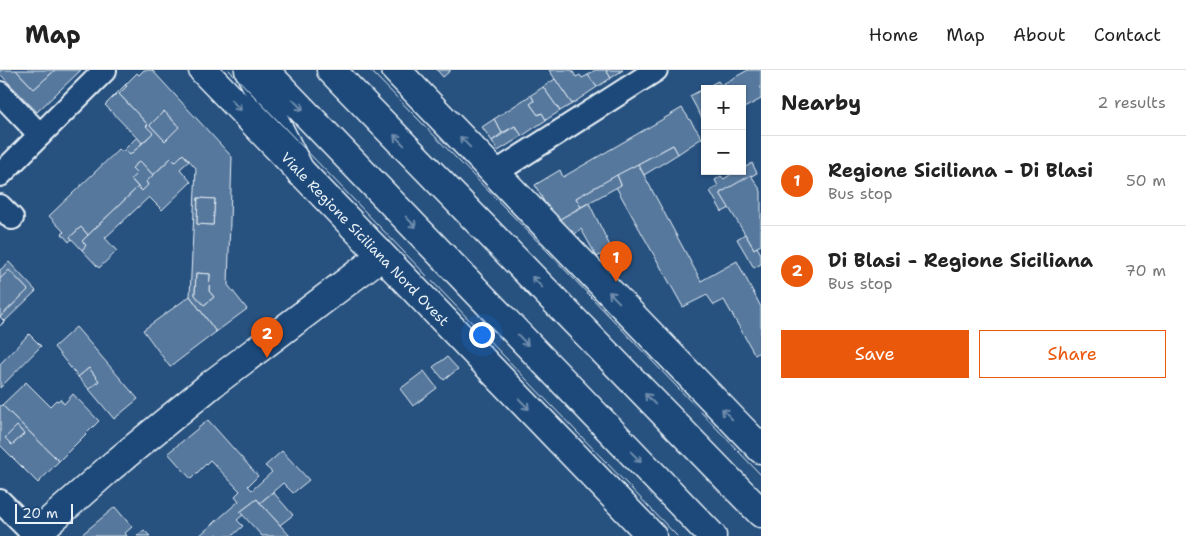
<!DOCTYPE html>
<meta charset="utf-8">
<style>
body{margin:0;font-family:"Shantell Sans",sans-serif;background:#f6f6f6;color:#222}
.controls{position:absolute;right:15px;top:15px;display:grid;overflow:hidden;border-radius:0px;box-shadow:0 1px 4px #0004}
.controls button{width:45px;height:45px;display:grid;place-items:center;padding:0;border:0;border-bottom:1px solid #e0e0e0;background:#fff;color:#222;font:25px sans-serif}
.scale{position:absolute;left:15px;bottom:12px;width:58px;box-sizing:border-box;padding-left:5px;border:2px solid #e8f1f8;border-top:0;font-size:14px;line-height:18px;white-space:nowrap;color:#e8f1f8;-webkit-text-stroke:4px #1f4a7a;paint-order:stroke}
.you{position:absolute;left:481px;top:264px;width:18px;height:18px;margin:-12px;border:4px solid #fff;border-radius:50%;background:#1a73e8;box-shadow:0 0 0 8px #1a73e833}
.badge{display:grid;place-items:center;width:32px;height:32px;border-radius:50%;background:#ea580c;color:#fff;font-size:16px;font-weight:700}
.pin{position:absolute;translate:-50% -41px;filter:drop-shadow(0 1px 2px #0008)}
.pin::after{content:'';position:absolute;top:26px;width:18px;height:15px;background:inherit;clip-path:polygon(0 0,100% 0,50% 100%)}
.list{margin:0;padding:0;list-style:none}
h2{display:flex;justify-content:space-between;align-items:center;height:65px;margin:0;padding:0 20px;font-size:21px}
h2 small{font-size:16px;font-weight:400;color:#767676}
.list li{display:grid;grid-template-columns:32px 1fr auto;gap:15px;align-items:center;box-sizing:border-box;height:90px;padding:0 20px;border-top:1px solid #e0e0e0}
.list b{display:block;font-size:19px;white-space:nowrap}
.list p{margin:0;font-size:16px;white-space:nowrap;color:#767676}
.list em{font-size:16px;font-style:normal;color:#767676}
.actions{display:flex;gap:10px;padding:15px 20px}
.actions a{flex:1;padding:11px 0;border:1px solid #ea580c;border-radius:0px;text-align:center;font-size:18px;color:#ea580c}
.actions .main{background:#ea580c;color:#fff}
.map{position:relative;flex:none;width:761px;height:466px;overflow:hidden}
header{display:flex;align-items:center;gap:30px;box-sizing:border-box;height:70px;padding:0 25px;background:#fff;border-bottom:1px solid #e0e0e0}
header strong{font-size:24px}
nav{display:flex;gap:28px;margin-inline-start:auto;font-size:18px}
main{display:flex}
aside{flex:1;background:#fff}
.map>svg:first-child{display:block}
</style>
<header>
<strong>Map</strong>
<nav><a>Home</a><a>Map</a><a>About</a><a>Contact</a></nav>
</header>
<main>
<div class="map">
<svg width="761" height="466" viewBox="0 0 761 466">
<rect width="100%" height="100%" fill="#27517f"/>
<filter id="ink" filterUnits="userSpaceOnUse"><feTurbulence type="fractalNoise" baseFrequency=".02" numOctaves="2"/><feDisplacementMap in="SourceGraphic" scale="10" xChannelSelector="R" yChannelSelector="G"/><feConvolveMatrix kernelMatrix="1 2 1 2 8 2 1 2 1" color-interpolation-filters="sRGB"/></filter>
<g filter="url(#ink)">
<g fill="#57789d" stroke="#e8f1f8" fill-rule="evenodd">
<polygon points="0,0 16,0 34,19 55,0 81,0 37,42 0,4"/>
<polygon points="16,0 55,0 34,19"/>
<path d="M144,0H152L232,87L228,215L247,239L216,262L190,226L196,98L183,84L175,92L171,88L153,105L140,91L132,98L137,103L131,109L138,117L88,165L81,157L70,167L72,169L69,172L62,164L64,162L49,146L119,79L122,82L125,79L130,85L153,63L146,56L148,55L119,24L127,16L125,15L137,3L139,5ZM164,41L179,57L165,71L150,55ZM198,128L215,129L213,155L197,154ZM196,203L210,204L209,221L214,227L204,235L195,225Z"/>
<polygon points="437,0 451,0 443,7"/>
<polygon points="549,0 572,0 576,7 580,5 582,8 588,5 597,17 572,34"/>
<polygon points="595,0 606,0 611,8 597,17 588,5"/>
<polygon points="606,0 623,0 611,8"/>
<polygon points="748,0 761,0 761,29 742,39 742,19 705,19 705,54 690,26 718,11 721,15"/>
<polygon points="555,9 572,34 560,41 543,17"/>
<polygon points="125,15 127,16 119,24 148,55 146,56 153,63 142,73 105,35"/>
<polygon points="543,17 560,41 546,50 542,43 538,45 530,34 534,31 531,25"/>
<polygon points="531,25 534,31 530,34 538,45 542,43 546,50 522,66 515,56 502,63 494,49"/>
<polygon points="682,38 702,68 678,84 673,75 576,128 581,137 555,152 535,115 560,100 563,107"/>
<polygon points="164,41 179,57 165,71 150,55"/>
<polygon points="494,49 502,63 492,71 482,57"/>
<polygon points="515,56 522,66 498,81 492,71"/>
<polygon points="137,67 142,73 130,85 125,79"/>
<polygon points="673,75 678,84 644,105 638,94"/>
<polygon points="183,84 189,91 180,99 191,112 162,140 149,127 105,168 117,181 99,198 82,180 86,175 82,171 138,117 142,121 148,115 146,112 171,88 175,92"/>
<polygon points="140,91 153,105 146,112 148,115 142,121 131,109 137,103 132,98"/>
<polygon points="752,93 757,103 720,123 730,138 722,142 710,121 718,116 715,110 721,106 724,109 736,101 742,101 742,94 744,94 746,97"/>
<polygon points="638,94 701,211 737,191 761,237 761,281 755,285 724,230 714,235 707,225 683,237 616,117 621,115 617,105"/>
<polygon points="617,105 621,115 581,137 576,128"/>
<polygon points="751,105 761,121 761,175 754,179 720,123"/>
<polygon points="198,128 215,129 213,155 197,154"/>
<polygon points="589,133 611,178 597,187 581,159 571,167 558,150"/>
<polygon points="81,157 88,165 82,171 86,175 82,180 70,167"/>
<polygon points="745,164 754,179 757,177 761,184 761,194 754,198 737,169"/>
<polygon points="9,192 36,221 0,256 4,251 0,247 28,220 9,200 0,209 0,200"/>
<polygon points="9,200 28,220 0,247 0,209"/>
<polygon points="196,203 210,204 209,221 214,227 204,235 195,225"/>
<polygon points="190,226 216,262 170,297 143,260"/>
<polygon points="76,257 138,329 114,349 89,319 99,311 89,298 78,307 54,277"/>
<polygon points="29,264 41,276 0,318 0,294"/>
<polygon points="447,287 458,299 444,310 433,297"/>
<polygon points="89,298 99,311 89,319 78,307"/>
<polygon points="424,301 437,318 413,336 400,319"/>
<polygon points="26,312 50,336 56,330 58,331 60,329 64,334 73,324 99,351 59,391 2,335"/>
<path d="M2,335L59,391L38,413L0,375V336ZM17,356L24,364L12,375L5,368Z"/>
<polygon points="208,350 258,406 248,416 252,420 272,402 265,396 282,381 309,410 293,423 283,413 260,433 257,429 240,442 243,445 237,450 243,456 232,466 219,466 217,464 215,466 199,466 239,431 235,426 240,421 210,390 191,409 168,383"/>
<polygon points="17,356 24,364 12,375 5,368"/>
<polygon points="273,422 293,445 280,455 260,433"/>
<polygon points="257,429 260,433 290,466 262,466 240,442"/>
<polygon points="115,437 132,457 125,463 127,466 80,466"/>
<polygon points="144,460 150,466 137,466"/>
</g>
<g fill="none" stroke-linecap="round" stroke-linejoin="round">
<defs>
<g id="street">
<polyline points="0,23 40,65"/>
<polyline points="495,103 656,0"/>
<polyline points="0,105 105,0"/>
<polyline points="0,136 12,148"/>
<polyline points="0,431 34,465"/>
</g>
<g id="secondary">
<polyline points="203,0 652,466"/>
<polyline points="396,0 761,379"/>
<polyline points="33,466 111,397 212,314 381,186"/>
</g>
<g id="primary">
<polyline points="249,0 301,103"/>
<polyline points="264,0 712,466"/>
<polyline points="331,0 761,443"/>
</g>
</defs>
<use href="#street" stroke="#e8f1f8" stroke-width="26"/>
<use href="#secondary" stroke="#e8f1f8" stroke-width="31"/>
<use href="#primary" stroke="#e8f1f8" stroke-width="31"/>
<use href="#street" stroke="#1f4a7a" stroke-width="22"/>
<use href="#secondary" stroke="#1f4a7a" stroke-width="28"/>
<use href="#primary" stroke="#1f4a7a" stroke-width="28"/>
<g stroke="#e8f1f8" stroke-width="1">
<polyline points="229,0 677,466"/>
<polyline points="370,0 550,184 761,405"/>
</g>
</g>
<defs><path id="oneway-shaft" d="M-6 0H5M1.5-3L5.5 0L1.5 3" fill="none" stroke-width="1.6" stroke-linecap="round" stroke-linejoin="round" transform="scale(1.25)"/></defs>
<g stroke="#6f8dac">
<use href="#oneway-shaft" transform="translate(236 35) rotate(46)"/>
<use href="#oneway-shaft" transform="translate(298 35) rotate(46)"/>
<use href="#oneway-shaft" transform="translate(399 70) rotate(-134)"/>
<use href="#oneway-shaft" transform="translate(465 72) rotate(-134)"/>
<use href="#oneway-shaft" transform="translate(411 152) rotate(46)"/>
<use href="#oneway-shaft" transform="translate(537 212) rotate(-134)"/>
<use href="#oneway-shaft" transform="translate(614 227) rotate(-134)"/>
<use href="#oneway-shaft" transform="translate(523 270) rotate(46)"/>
<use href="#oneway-shaft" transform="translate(650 329) rotate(-134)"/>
<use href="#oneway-shaft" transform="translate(524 334) rotate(46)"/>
<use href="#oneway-shaft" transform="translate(727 344) rotate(-134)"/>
<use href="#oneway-shaft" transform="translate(636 387) rotate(46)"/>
</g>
</g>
<g text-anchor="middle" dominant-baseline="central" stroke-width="4.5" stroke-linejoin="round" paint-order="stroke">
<g font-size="14" fill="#e8f1f8" stroke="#1f4a7a">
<text transform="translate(365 169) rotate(46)">Viale Regione Siciliana Nord Ovest</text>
</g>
</g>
</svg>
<div class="controls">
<button>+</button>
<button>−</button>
</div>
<div class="scale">20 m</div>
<div class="you"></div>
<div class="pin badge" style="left:616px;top:212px">1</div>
<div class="pin badge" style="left:267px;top:288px">2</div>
</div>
<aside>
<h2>Nearby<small>2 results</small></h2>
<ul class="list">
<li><span class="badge">1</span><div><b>Regione Siciliana - Di Blasi</b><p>Bus stop</p></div><em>50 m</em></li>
<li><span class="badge">2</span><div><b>Di Blasi - Regione Siciliana</b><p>Bus stop</p></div><em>70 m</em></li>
</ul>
<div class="actions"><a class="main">Save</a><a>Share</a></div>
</aside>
</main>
